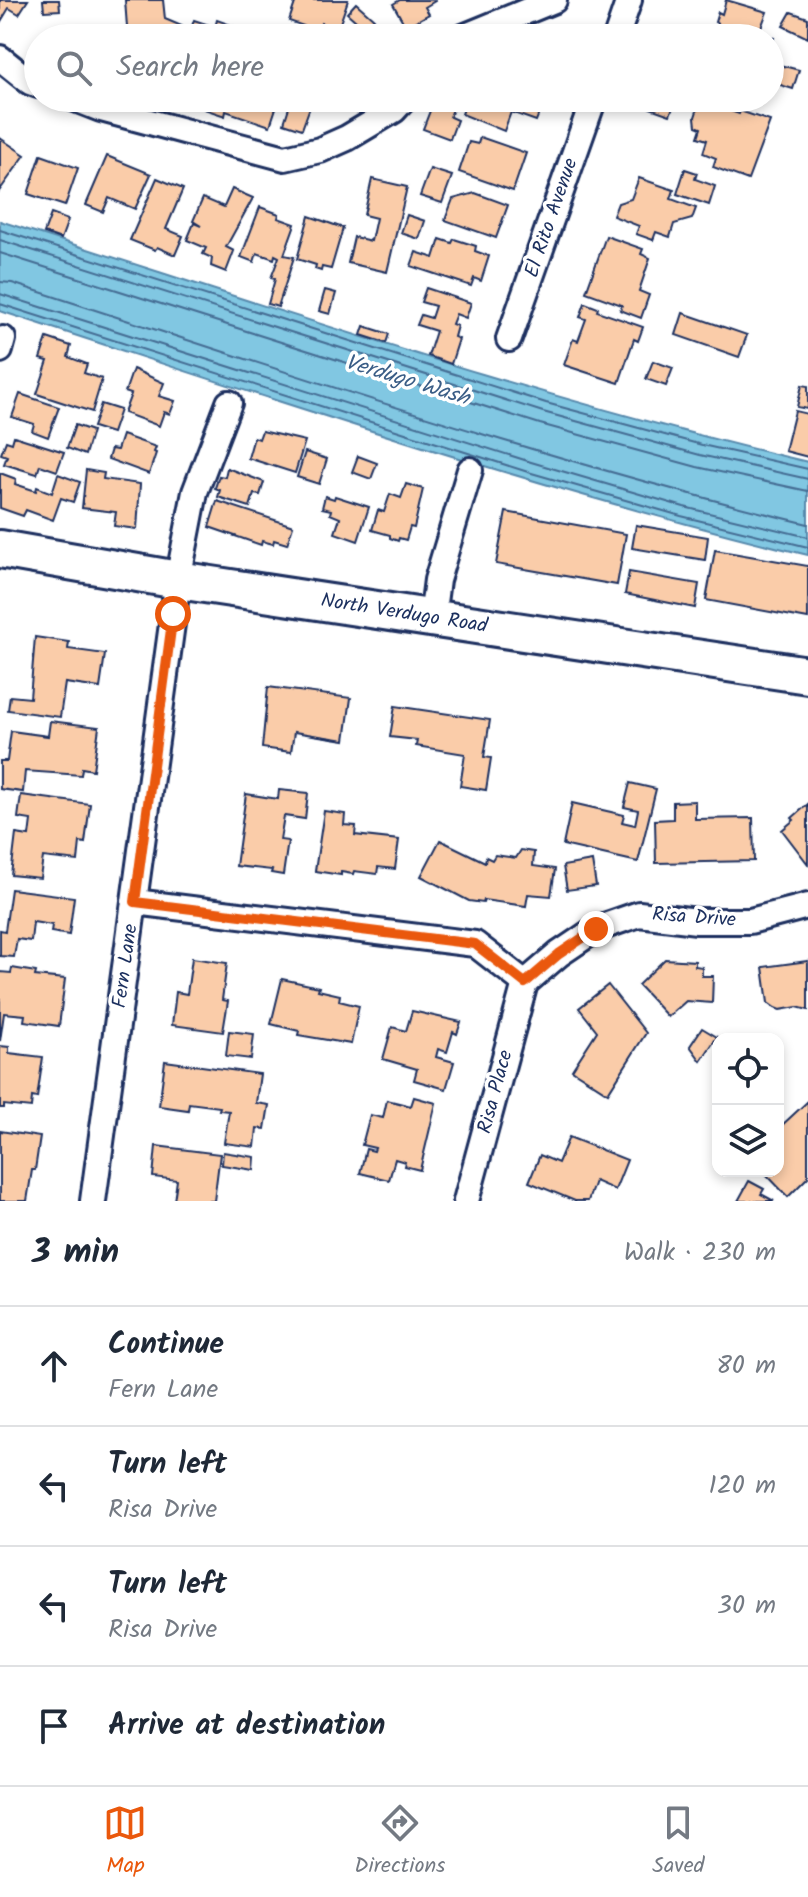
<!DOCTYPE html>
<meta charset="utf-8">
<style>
body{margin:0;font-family:Kalam,sans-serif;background:#f2f2f3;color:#1f2937}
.controls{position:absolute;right:24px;bottom:24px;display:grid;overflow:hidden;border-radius:16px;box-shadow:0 4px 12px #0003}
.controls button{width:72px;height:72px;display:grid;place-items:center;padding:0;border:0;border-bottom:2px solid #e0e1e3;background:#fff;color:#1f2937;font:40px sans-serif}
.stop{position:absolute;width:24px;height:24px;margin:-18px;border:6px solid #ea580c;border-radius:50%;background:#fff}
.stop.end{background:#ea580c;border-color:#fff;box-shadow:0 2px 8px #0008}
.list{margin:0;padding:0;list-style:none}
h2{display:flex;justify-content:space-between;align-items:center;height:104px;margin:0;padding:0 32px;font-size:34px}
h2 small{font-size:26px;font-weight:400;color:#747a83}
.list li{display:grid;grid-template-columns:52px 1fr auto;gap:24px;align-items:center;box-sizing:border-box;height:120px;padding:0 32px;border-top:2px solid #e0e1e3}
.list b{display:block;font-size:30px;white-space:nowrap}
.list p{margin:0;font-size:26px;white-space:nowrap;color:#747a83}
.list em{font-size:26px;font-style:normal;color:#747a83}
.icon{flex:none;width:44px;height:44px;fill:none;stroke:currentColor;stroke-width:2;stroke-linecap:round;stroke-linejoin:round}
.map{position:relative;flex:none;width:808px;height:1201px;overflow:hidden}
.search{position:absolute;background:#fff;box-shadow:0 4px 12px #0003;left:24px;right:24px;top:24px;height:88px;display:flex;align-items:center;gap:20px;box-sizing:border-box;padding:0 28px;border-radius:44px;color:#747a83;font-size:30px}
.sheet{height:584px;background:#fff}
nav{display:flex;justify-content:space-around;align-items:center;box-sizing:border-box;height:112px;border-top:2px solid #e0e1e3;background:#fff;font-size:22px;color:#747a83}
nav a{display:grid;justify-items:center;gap:4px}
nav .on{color:#ea580c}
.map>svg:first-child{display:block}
</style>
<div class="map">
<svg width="808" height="1201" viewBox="0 0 808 1201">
<rect width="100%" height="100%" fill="#fff"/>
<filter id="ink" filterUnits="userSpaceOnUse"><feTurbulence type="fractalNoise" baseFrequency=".0125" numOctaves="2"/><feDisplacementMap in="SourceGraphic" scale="16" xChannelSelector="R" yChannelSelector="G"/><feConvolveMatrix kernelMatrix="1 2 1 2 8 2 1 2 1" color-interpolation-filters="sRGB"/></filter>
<g filter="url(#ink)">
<path fill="#81c7e2" stroke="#588aad" stroke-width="2" d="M0,221C268,306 534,398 808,462V555C534,489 268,397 0,311Z"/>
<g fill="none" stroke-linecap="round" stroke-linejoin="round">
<g stroke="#446c93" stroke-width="2">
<polyline points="0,230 546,403 702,445 808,469"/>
<polyline points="0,240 543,412 700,455 808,479"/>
<polyline points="0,253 540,424 697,467 808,491"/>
<path d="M0,282L12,283C276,368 538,459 808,524"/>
<polyline points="0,294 531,462 684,507 808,537"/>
<polyline points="0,304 528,472 681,516 808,547"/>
</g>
</g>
<g fill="#facca9" stroke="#1b2f5e" stroke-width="2">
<polygon points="0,0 28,0 19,14 9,8 0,23"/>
<polygon points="43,0 59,0 60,10 44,11"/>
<polygon points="125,0 163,0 165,19 184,27 180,38 124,38 127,27"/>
<polygon points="296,0 348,0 338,29 321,23 318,31 289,21"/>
<polygon points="400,0 435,0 435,1 425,7 429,14 406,27 393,4"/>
<polygon points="726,0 767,12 759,33 774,38 770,50 770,38 714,37 718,23 715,22 718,12 722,14"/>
<polygon points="356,3 374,19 365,29 347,13"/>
<polygon points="791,12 808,18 808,38 783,26"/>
<polygon points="194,20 215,27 217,20 248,31 245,38 188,38"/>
<polygon points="776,64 799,70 793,89 771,82"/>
<polygon points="208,98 276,98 279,99 270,126 226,111 225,116 204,109"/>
<polygon points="435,98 457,98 450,117 457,120 450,139 423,129"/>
<polygon points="468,98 483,103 485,98 536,98 544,101 536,121 511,112 504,131 462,114"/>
<polygon points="654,98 677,98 670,115 650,108"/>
<polygon points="291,101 310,107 302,129 284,123"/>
<polygon points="705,102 739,114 740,111 770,121 748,180 713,167 716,158 703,153 707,140 698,137 701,128 696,126 695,117 698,108 703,106"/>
<polygon points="480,137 526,153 513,191 459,172 469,142 478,144"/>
<polygon points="0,138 25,155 0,190"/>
<polygon points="41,155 78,168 65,206 28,194"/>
<polygon points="107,156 151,174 135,209 109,198 103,212 86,205"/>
<polygon points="430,169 452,176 442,203 420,196"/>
<polygon points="685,169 697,173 695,179 715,186 709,205 677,194"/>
<polygon points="157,178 183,189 166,229 183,236 175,255 157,247 155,250 130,240"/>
<polygon points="639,178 674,190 671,199 696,208 692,219 674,224 670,237 656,232 653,240 636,234 639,226 613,216 618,203 631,199"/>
<polygon points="372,179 407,187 387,272 348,263 354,237 371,241 376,218 364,215"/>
<polygon points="232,189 253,198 226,247 234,251 226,272 211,266 212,258 203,254 206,248 187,240 194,223 201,226 193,221 203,198 224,207"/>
<polygon points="475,193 508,205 496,238 445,220 453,199"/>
<polygon points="260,207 279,214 278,218 295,224 284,255 294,257 278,307 268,304 275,279 271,278 279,257 275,255 274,259 257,253 254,262 241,257"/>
<polygon points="51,214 68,220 61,239 44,233"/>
<polygon points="407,215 425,221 419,239 401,233"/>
<polygon points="309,216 343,228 331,269 322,267 321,271 315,269 316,265 297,259"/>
<polygon points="606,236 643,249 641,254 650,258 639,291 649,295 641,318 620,310 622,305 586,292"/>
<polygon points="440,239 452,243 454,239 476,246 475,251 489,256 481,281 474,278 471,286 411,266 416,252 434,258"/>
<polygon points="426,288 471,303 466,318 456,314 452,324 457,326 454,337 459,339 451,364 428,356 436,331 417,325 421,315 431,318 435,306 421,302"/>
<polygon points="325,290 336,293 330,314 319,311"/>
<polygon points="585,303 598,308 597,311 643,327 638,341 634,339 619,383 564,365 573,339 578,341 586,319 580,317"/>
<polygon points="683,313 747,335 739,357 676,335"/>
<polygon points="364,326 389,334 386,343 361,335"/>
<polygon points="47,338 71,346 68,357 87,364 84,373 102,379 92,412 37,394 48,361 40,359"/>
<polygon points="653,361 673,368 666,386 646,379"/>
<polygon points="133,369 164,383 159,396 175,401 170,414 164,412 159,426 124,413 131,394 125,392"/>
<polygon points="802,385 808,386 808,409 797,407"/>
<polygon points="20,394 59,407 48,437 32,431 34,424 12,417"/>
<polygon points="101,404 120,410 112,433 93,427"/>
<polygon points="795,411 808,414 808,457 785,451"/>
<polygon points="75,425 92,431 85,455 67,448"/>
<polygon points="262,431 305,441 295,473 248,458 254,437 259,439"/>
<polygon points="122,435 156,447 154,452 156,453 149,474 108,459 111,449 117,450"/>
<polygon points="14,436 64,452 57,471 40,465 37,474 4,464 7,456 1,454 6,441 12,443"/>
<polygon points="305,452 327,459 319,484 297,477"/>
<polygon points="358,456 377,463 371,479 352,472"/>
<polygon points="227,468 264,482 260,495 254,494 250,507 218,497 220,490 215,488 219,476 225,477"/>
<polygon points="86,470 104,473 103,479 140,484 137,529 114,526 116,512 82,508"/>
<polygon points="0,473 16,479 15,484 36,491 37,487 52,493 58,474 80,482 73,502 61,498 53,520 26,510 23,516 0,508"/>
<polygon points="406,484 423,489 414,528 410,527 406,540 399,538 398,541 390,538 390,535 372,530 378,510 384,512 390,494 401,498"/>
<polygon points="325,496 334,499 335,496 369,507 358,541 335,533 340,518 330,514 331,510 322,508"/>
<polygon points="217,501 293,526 287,544 274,540 273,544 262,541 261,545 209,527"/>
<polygon points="506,512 626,534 617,585 496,564"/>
<polygon points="636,525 708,537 705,560 632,548"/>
<polygon points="715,550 808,566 808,619 706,600"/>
<polygon points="629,572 699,584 695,608 625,594"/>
<polygon points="35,637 69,642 68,649 105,654 100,688 65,683 60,717 8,710 10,696 30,698"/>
<polygon points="268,687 351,698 345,740 294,732 291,752 262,748"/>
<polygon points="395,706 490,720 484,757 491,758 486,790 460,786 465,754 416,746 417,740 390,737"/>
<polygon points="50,721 99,727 93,770 82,768 81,775 25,771 23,792 0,789 0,761 7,761 11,731 48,736"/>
<polygon points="630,783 656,789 638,862 563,845 572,803 624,815 622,822 635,825 638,810 624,807"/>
<polygon points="279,790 308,793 305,819 284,816 280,840 288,841 283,875 271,873 272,870 236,866 246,794 278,799"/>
<polygon points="21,795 90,804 85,843 80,842 78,861 43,857 40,878 11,875 16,834 29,836 31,820 18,818"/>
<polygon points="695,801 695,819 753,818 754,861 656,863 655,820 673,819 673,802"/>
<polygon points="808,804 808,864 782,830 794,820 792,818"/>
<polygon points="324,811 345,814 344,825 356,826 355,835 399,840 395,869 378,867 377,874 354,871 353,874 341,872 341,875 315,871"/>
<polygon points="440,840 485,862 486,857 492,860 495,855 516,858 521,850 534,852 533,866 555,869 551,896 528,894 526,906 484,900 483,903 469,901 421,876"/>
<polygon points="592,861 596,886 567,890 563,866"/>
<polygon points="11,889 74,897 69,935 51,932 52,925 33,922 31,941 17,939 14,957 0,956 0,930 5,931"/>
<polygon points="192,958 227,963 222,1000 228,1001 223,1032 172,1025 176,992 187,994"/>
<polygon points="665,959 695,961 695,966 702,967 702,976 713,976 712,1003 686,1001 668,1017 638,985"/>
<polygon points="808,961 808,1010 797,1007 780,1010 775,1008 768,1003 763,967"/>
<polygon points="12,968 36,972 35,976 65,979 59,1026 24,1021 25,1015 4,1013 0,1041 0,972 11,973"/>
<polygon points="282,979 319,987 318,990 340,995 339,1001 359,1006 351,1044 298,1035 299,1031 271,1024"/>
<polygon points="608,985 646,1033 608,1093 572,1070 597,1031 579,1008"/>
<polygon points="412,1011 461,1022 457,1034 453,1032 447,1052 438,1049 436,1057 454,1062 446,1089 414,1080 417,1069 383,1059 392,1027 406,1031"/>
<polygon points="702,1028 717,1037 701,1061 690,1046"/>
<polygon points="229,1031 254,1034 251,1059 226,1056"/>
<polygon points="0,1046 9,1047 9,1053 43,1057 37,1098 32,1097 31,1108 4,1105 4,1108 0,1108"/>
<polygon points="165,1061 260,1074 256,1103 269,1105 265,1129 257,1128 255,1147 224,1143 229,1111 219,1110 220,1107 189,1103 188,1110 159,1106"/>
<polygon points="414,1097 436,1103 420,1170 404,1166 405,1162 395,1159 389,1180 360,1173 366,1149 374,1151 375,1148 362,1145 370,1115 383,1118 387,1100 411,1106"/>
<polygon points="808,1101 808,1177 788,1197 763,1171 778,1171 778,1126 780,1127"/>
<polygon points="0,1131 40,1137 35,1170 32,1170 27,1201 0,1201"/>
<polygon points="569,1137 627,1160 615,1190 595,1181 588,1201 575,1201 529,1182 540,1155 558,1163"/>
<polygon points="156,1146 220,1154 214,1201 174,1201 177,1180 153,1177"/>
<polygon points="223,1152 255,1157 254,1170 222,1165"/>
<polygon points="749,1181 764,1189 761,1194 774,1201 738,1201"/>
</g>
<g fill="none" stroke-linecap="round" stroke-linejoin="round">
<defs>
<g id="minor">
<polyline points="461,38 554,0"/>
<polyline points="616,38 629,0"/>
<polyline points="0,58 30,82 38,85"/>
<polyline points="73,98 101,109 285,158 320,150 347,138 394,110 405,98"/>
<polyline points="509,339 594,98"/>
<polyline points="0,350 3,339"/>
<polyline points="432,618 437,580 470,470"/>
<polyline points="135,902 475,944 525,983"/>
<polyline points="525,983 559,954 596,929 639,914 697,921 750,921 808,906"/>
<polyline points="93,1201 178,580 195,492 229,403"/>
<polyline points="466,1201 525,983"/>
</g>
<polyline id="secondary" points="0,549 178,580 808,675"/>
</defs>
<use href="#minor" stroke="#1b2f5e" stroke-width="30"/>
<use href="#secondary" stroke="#1b2f5e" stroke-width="42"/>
<use href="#minor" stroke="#fff" stroke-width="24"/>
<use href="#secondary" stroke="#fff" stroke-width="36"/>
</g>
</g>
<g fill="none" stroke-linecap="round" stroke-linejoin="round" filter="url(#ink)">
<polyline stroke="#ea580c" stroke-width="10" points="173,614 135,902 475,944 525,983 559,954 596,929"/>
</g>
<g text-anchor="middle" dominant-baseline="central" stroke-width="7" stroke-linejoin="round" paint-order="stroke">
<g font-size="20" fill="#1b2f5e" stroke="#fff">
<text transform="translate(552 218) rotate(-71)">El Rito Avenue</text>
<text transform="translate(404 614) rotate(9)">North Verdugo Road</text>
<text transform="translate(694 918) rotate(4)">Risa Drive</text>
<text transform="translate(126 966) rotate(-82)">Fern Lane</text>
<text transform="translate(496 1092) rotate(-75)">Risa Place</text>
</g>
<g font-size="22" font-style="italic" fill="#3a5d86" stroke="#fff">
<text transform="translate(407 381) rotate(17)">Verdugo Wash</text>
</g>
</g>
</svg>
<div class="controls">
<button><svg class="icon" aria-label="locate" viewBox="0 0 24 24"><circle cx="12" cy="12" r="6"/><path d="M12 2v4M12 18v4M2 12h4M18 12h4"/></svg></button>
<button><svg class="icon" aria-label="layers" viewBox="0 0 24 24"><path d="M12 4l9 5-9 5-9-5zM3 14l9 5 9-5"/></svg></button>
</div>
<div class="stop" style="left:173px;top:614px"></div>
<div class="stop end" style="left:596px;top:929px"></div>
<div class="search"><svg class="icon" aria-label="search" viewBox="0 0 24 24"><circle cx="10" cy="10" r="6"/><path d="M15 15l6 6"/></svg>Search here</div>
</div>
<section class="sheet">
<h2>3 min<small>Walk · 230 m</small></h2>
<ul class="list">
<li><svg class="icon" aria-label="ahead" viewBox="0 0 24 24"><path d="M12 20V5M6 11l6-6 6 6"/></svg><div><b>Continue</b><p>Fern Lane</p></div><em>80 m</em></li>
<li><svg class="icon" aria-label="left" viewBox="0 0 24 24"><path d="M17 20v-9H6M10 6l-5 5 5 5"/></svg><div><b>Turn left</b><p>Risa Drive</p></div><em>120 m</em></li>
<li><svg class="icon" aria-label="left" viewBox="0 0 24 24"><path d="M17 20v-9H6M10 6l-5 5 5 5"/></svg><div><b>Turn left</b><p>Risa Drive</p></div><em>30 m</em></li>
<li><svg class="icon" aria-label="arrive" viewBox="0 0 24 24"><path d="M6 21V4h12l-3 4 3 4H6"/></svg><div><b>Arrive at destination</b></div></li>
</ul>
</section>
<nav>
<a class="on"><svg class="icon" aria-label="map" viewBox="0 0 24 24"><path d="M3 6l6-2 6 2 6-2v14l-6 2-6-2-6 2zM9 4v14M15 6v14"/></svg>Map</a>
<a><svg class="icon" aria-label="directions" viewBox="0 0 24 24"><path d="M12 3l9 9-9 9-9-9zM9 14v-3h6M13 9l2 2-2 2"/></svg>Directions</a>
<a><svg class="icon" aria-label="saved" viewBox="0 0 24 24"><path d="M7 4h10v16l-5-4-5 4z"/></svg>Saved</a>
</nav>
